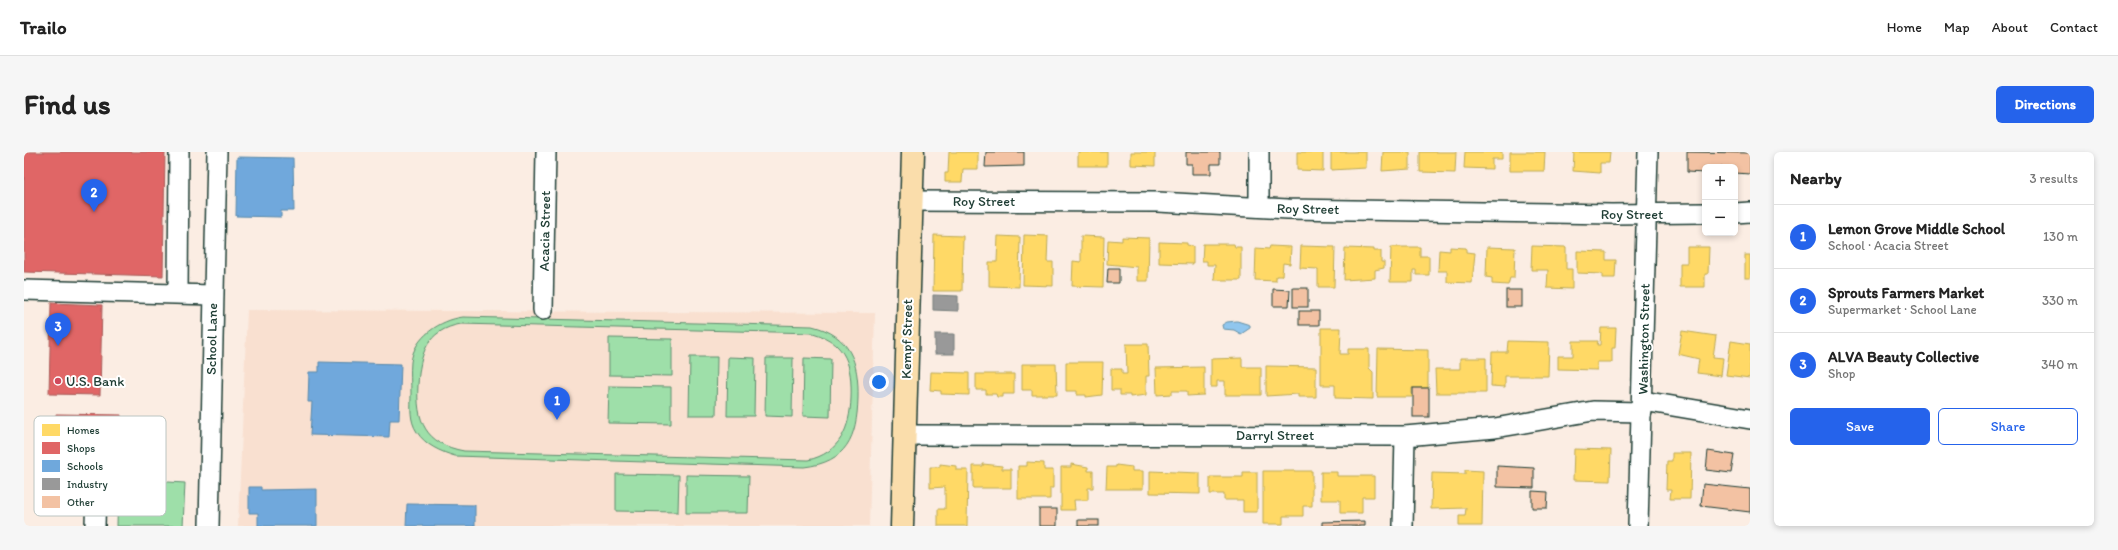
<!DOCTYPE html>
<meta charset="utf-8">
<style>
body{margin:0;font-family:Itim,sans-serif;background:#f6f6f6;color:#222}
.controls{position:absolute;right:12px;top:12px;display:grid;overflow:hidden;border-radius:6px;box-shadow:0 2px 6px #0003}
.controls button{width:36px;height:36px;display:grid;place-items:center;padding:0;border:0;border-bottom:1px solid #e0e0e0;background:#fff;color:#222;font:20px sans-serif}
.you{position:absolute;left:855px;top:230px;width:14px;height:14px;margin:-10px;border:3px solid #fff;border-radius:50%;background:#1a73e8;box-shadow:0 0 0 6px #1a73e833}
.badge{display:grid;place-items:center;width:26px;height:26px;border-radius:50%;background:#2563eb;color:#fff;font-size:13px;font-weight:700}
.pin{position:absolute;translate:-50% -33px;filter:drop-shadow(0 1px 2px #0008)}
.pin::after{content:'';position:absolute;top:21px;width:14px;height:12px;background:inherit;clip-path:polygon(0 0,100% 0,50% 100%)}
.list{margin:0;padding:0;list-style:none}
h2{display:flex;justify-content:space-between;align-items:center;height:52px;margin:0;padding:0 16px;font-size:17px}
h2 small{font-size:13px;font-weight:400;color:#767676}
.list li{display:grid;grid-template-columns:26px 1fr auto;gap:12px;align-items:center;box-sizing:border-box;height:64px;padding:0 16px;border-top:1px solid #e0e0e0}
.list b{display:block;font-size:15px;white-space:nowrap}
.list p{margin:0;font-size:13px;white-space:nowrap;color:#767676}
.list em{font-size:13px;font-style:normal;color:#767676}
.actions{display:flex;gap:8px;padding:12px 16px}
.actions a{flex:1;padding:9px 0;border:1px solid #2563eb;border-radius:6px;text-align:center;font-size:14px;color:#2563eb}
.actions .main{background:#2563eb;color:#fff}
.map{position:relative;flex:none;width:1726px;height:374px;overflow:hidden;border-radius:6px}
header{display:flex;align-items:center;gap:24px;box-sizing:border-box;height:56px;padding:0 20px;background:#fff;border-bottom:1px solid #e0e0e0}
header strong{font-size:19px}
nav{display:flex;gap:22px;margin-inline-start:auto;font-size:14px}
.intro{display:flex;align-items:center;justify-content:space-between;box-sizing:border-box;height:96px;padding:0 24px}
h1{margin:0;font-size:28px}
.button{padding:10px 18px;border-radius:6px;background:#2563eb;color:#fff;font-size:14px;font-weight:700}
main{display:flex;gap:24px;padding:0 24px}
aside{flex:1;background:#fff;border-radius:6px;box-shadow:0 2px 6px #0003}
.map>svg:first-child{display:block}
</style>
<header>
<strong>Trailo</strong>
<nav><a>Home</a><a>Map</a><a>About</a><a>Contact</a></nav>
</header>
<div class="intro"><h1>Find us</h1><a class="button">Directions</a></div>
<main>
<div class="map">
<svg width="1726" height="374" viewBox="0 0 1726 374">
<rect width="100%" height="100%" fill="#fbede3"/>
<filter id="ink" filterUnits="userSpaceOnUse"><feTurbulence type="fractalNoise" baseFrequency=".025" numOctaves="2"/><feDisplacementMap in="SourceGraphic" scale="8" xChannelSelector="R" yChannelSelector="G"/><feConvolveMatrix kernelMatrix="1 2 1 2 8 2 1 2 1" color-interpolation-filters="sRGB"/></filter>
<g filter="url(#ink)">
<polygon fill="#f9e0d0" points="223,158 851,161 845,374 214,374"/>
<g fill="#9edfa9" stroke="#5e8e6e" fill-rule="evenodd">
<path d="M439,165L788,174C826,183 835,210 834,246C833,285 823,310 780,315L431,304C417,300 401,293 393,280C385,268 387,255 387,241C387,231 386,220 387,210C390,185 416,168 439,165ZM437,172L789,181C823,191 828,214 827,246C826,276 816,301 784,308L440,299C401,292 392,269 394,233C396,203 402,178 437,172Z"/>
<polygon points="585,186 648,187 648,224 585,223"/>
<polygon points="666,205 693,205 692,263 665,263"/>
<polygon points="704,205 731,206 730,264 703,264"/>
<polygon points="742,206 769,206 768,265 741,264"/>
<polygon points="780,206 807,207 806,265 779,264"/>
<polygon points="585,234 647,235 647,272 584,271"/>
<polygon points="592,322 655,323 654,360 592,359"/>
<polygon points="662,323 725,324 724,361 662,361"/>
<polygon points="94,327 161,331 159,374 93,374"/>
</g>
<polygon fill="#90c6ee" stroke="#638fa4" points="1213,169 1226,173 1226,176 1217,182 1210,178 1199,177 1198,173 1203,170"/>
<g fill="#ffd966" stroke="#bcaa57">
<polygon points="925,0 954,0 954,17 939,17 938,30 921,30 921,21 924,21"/>
<rect x="1054" y="0" width="29" height="14"/>
<polygon points="1107,0 1131,0 1131,14 1107,13"/>
<polygon points="1273,0 1299,0 1299,19 1273,18"/>
<polygon points="1307,0 1342,0 1342,16 1307,18"/>
<polygon points="1359,0 1386,0 1386,17 1358,19"/>
<polygon points="1396,0 1432,0 1431,21 1396,20"/>
<polygon points="1441,0 1478,0 1478,7 1468,7 1468,17 1440,16"/>
<polygon points="1486,0 1521,0 1520,19 1486,19"/>
<polygon points="1550,0 1586,0 1585,11 1576,11 1576,21 1549,19"/>
<polygon points="910,83 939,84 938,139 909,139"/>
<polygon points="1000,83 1024,84 1023,110 1029,110 1029,134 999,133"/>
<polygon points="974,84 996,85 995,135 965,134 965,110 973,110"/>
<polygon points="1057,84 1080,85 1079,135 1048,134 1049,109 1057,110"/>
<polygon points="1098,85 1125,86 1124,129 1113,129 1113,115 1083,112 1084,88 1098,89"/>
<polygon points="1135,90 1163,91 1163,93 1169,94 1169,112 1135,111"/>
<polygon points="1179,92 1210,92 1211,95 1217,95 1217,128 1190,128 1191,113 1183,113 1183,109 1178,109"/>
<polygon points="1246,94 1267,95 1266,112 1259,111 1258,124 1252,124 1252,129 1231,128 1232,96 1245,97"/>
<polygon points="1277,94 1311,95 1310,135 1294,135 1294,117 1276,116"/>
<polygon points="1508,94 1542,95 1542,117 1548,117 1548,137 1523,136 1524,118 1507,118"/>
<polygon points="1367,95 1396,95 1396,104 1405,104 1405,123 1392,123 1392,118 1389,118 1389,130 1366,130"/>
<polygon points="1426,95 1442,96 1442,100 1451,101 1448,131 1423,130 1423,119 1414,119 1415,98 1426,99"/>
<polygon points="1463,95 1491,96 1490,126 1486,126 1484,133 1468,132 1468,126 1462,125"/>
<polygon points="1663,95 1685,95 1684,122 1681,122 1681,135 1656,135 1656,111 1663,111"/>
<polygon points="1321,96 1350,97 1350,99 1357,99 1357,110 1360,110 1360,116 1351,118 1351,126 1320,128"/>
<polygon points="1553,99 1582,100 1582,108 1592,108 1591,126 1579,126 1579,122 1553,121"/>
<rect x="1721" y="103" width="5" height="23"/>
<polygon points="1297,176 1317,176 1316,202 1324,202 1324,197 1345,197 1345,216 1349,220 1349,247 1311,246 1311,233 1297,233"/>
<polygon points="1577,176 1592,176 1591,196 1588,196 1588,210 1573,210 1573,218 1534,217 1534,204 1549,204 1549,189 1574,189 1573,193 1576,193"/>
<polygon points="1658,179 1692,184 1689,205 1699,206 1697,224 1673,221 1675,207 1654,202"/>
<polygon points="1484,189 1525,190 1524,224 1481,224 1481,235 1467,234 1468,200 1483,200"/>
<polygon points="1707,189 1726,192 1726,226 1702,223"/>
<polygon points="1102,192 1124,192 1125,224 1122,224 1122,243 1106,245 1106,243 1096,243 1096,238 1087,238 1087,217 1098,217 1098,222 1103,222"/>
<polygon points="1354,197 1404,198 1404,236 1388,236 1388,245 1353,245"/>
<polygon points="1218,206 1218,215 1237,215 1237,243 1201,243 1201,229 1193,229 1193,235 1187,235 1187,207"/>
<polygon points="1436,206 1462,206 1462,241 1412,241 1411,217 1436,217"/>
<polygon points="1042,210 1079,210 1078,243 1062,245 1062,243 1053,243 1053,239 1042,239"/>
<polygon points="998,212 1032,212 1033,243 1008,243 1008,238 998,238"/>
<polygon points="1242,214 1292,215 1292,245 1274,245 1274,242 1242,244"/>
<polygon points="1180,215 1180,243 1163,244 1163,239 1148,239 1148,242 1133,243 1132,216"/>
<polygon points="907,220 945,221 945,243 917,242 917,239 906,238"/>
<polygon points="952,222 990,222 990,242 979,242 979,245 973,245 972,242 962,242 962,238 952,238"/>
<polygon points="1550,297 1587,298 1586,329 1549,328"/>
<polygon points="1648,301 1667,301 1666,347 1646,347 1647,338 1642,338 1643,309 1648,309"/>
<polygon points="1003,310 1020,311 1020,318 1029,318 1029,336 1026,336 1026,347 994,347 994,314 1003,314"/>
<polygon points="916,312 932,314 932,318 944,318 943,374 914,374 914,357 921,357 921,335 906,336 906,315 916,315"/>
<polygon points="959,312 978,314 978,317 987,317 987,336 949,336 949,314 959,314"/>
<polygon points="1047,312 1064,315 1064,319 1069,319 1069,336 1064,336 1064,348 1050,348 1051,358 1037,358 1037,315 1047,315"/>
<polygon points="1092,313 1108,315 1108,319 1119,319 1119,337 1082,337 1083,315 1092,315"/>
<polygon points="1441,318 1459,319 1458,374 1435,374 1435,364 1441,364 1442,356 1407,357 1408,321 1441,322"/>
<polygon points="1126,319 1176,321 1176,342 1126,341"/>
<polygon points="1239,319 1288,319 1288,354 1279,354 1279,364 1259,364 1259,372 1239,372"/>
<polygon points="1219,320 1233,320 1233,360 1219,360 1219,348 1200,348 1200,342 1186,342 1186,325 1219,325"/>
<polygon points="1297,320 1313,320 1313,324 1350,324 1350,345 1338,345 1338,361 1316,361 1316,348 1297,348"/>
</g>
<g fill="#e06666" stroke="#a65a57">
<polygon points="0,0 141,0 139,124 0,120"/>
<polygon points="27,151 78,153 76,243 25,242"/>
<polygon points="32,262 97,263 97,278 101,278 101,312 31,311 28,277 32,277"/>
</g>
<g fill="#6fa8dc" stroke="#5788aa">
<polygon points="213,5 269,6 270,59 257,59 257,65 212,64"/>
<polygon points="295,210 377,212 375,268 366,268 365,285 286,283 288,250 284,250 285,220 295,220"/>
<polygon points="225,335 237,335 237,338 293,337 293,374 234,374 234,361 225,361"/>
<polygon points="383,352 451,353 451,374 382,374"/>
</g>
<g fill="#999" stroke="#747d7b">
<polygon points="909,143 934,144 934,159 909,158"/>
<rect x="911" y="182" width="19" height="20"/>
</g>
<g fill="#f3c2a3" stroke="#1f3d34">
<polygon points="962,0 1000,0 1000,14 961,15"/>
<polygon points="1162,0 1196,0 1196,12 1187,12 1187,22 1168,22 1168,12 1162,12"/>
<polygon points="1663,0 1726,1 1726,22 1711,21 1711,15 1681,15 1681,21 1663,20"/>
<polygon points="1084,116 1095,116 1095,131 1083,131"/>
<rect x="1269" y="136" width="15" height="19"/>
<polygon points="1249,137 1266,138 1265,154 1249,154"/>
<rect x="1482" y="138" width="16" height="17"/>
<rect x="1275" y="159" width="20" height="14"/>
<rect x="1389" y="236" width="16" height="29"/>
<polygon points="1684,299 1710,303 1707,321 1682,318"/>
<polygon points="1473,314 1510,316 1510,336 1473,335"/>
<polygon points="1679,332 1726,337 1726,360 1677,354"/>
<polygon points="1508,339 1524,340 1523,356 1508,356"/>
<rect x="1015" y="357" width="18" height="17"/>
<rect x="1054" y="368" width="21" height="6"/>
<polygon points="1341,369 1341,374 1298,374 1298,370"/>
</g>
<g fill="none" stroke-linecap="round" stroke-linejoin="round">
<defs>
<g id="minor">
<polyline points="887,49 1134,50 1264,57 1588,62 1681,61"/>
<polyline points="1235,55 1235,0"/>
<polyline points="1711,61 1726,60"/>
<polyline points="0,138 189,143"/>
<polyline points="154,141 155,0"/>
<polyline points="519,158 522,0"/>
<polyline points="1619,249 1726,267"/>
<polyline points="881,283 1381,284 1471,276 1569,259 1618,260"/>
<polyline points="71,374 72,337"/>
<polyline points="185,374 193,0"/>
<polyline points="1379,374 1381,284"/>
<polyline points="1614,374 1624,0"/>
</g>
<polyline id="major" points="878,374 889,0"/>
</defs>
<use href="#minor" stroke="#1f3d34" stroke-width="22"/>
<use href="#major" stroke="#1f3d34" stroke-width="25"/>
<use href="#minor" stroke="#fff" stroke-width="19"/>
<use href="#major" stroke="#faddab" stroke-width="22"/>
</g>
</g>
<circle fill="#d1495b" stroke="#fff" stroke-width="1.5" cx="34" cy="229" r="4"/>
<g text-anchor="middle" dominant-baseline="central" stroke-width="4" stroke-linejoin="round" paint-order="stroke">
<g font-size="14" fill="#1f3d34" stroke="#fff">
<text x="960" y="49">Roy Street</text>
<text transform="translate(1284 57) rotate(1)">Roy Street</text>
<text x="1608" y="62">Roy Street</text>
<text transform="translate(521 79) rotate(-89)">Acacia Street</text>
<text transform="translate(188 187) rotate(-89)">School Lane</text>
<text transform="translate(883 187) rotate(-89)">Kempf Street</text>
<text transform="translate(1620 187) rotate(-89)">Washington Street</text>
<text x="1251" y="283">Darryl Street</text>
</g>
<g font-size="14" fill="#1f3d34" stroke="#fff" text-anchor="start">
<text x="42" y="229">U.S. Bank</text>
</g>
</g>
<rect x="10" y="264" width="132" height="100" rx="6" fill="#fff" stroke="#bcc5c2" stroke-width="1"/>
<rect x="18" y="272" width="18" height="12" fill="#ffd966"/>
<rect x="18" y="290" width="18" height="12" fill="#e06666"/>
<rect x="18" y="308" width="18" height="12" fill="#6fa8dc"/>
<rect x="18" y="326" width="18" height="12" fill="#999"/>
<rect x="18" y="344" width="18" height="12" fill="#f3c2a3"/>
<g font-size="11" fill="#1f3d34">
<text x="43" y="282">Homes</text>
<text x="43" y="300">Shops</text>
<text x="43" y="318">Schools</text>
<text x="43" y="336">Industry</text>
<text x="43" y="354">Other</text>
</g>
</svg>
<div class="controls">
<button>+</button>
<button>−</button>
</div>
<div class="you"></div>
<div class="pin badge" style="left:533px;top:268px">1</div>
<div class="pin badge" style="left:70px;top:60px">2</div>
<div class="pin badge" style="left:34px;top:194px">3</div>
</div>
<aside>
<h2>Nearby<small>3 results</small></h2>
<ul class="list">
<li><span class="badge">1</span><div><b>Lemon Grove Middle School</b><p>School · Acacia Street</p></div><em>130 m</em></li>
<li><span class="badge">2</span><div><b>Sprouts Farmers Market</b><p>Supermarket · School Lane</p></div><em>330 m</em></li>
<li><span class="badge">3</span><div><b>ALVA Beauty Collective</b><p>Shop</p></div><em>340 m</em></li>
</ul>
<div class="actions"><a class="main">Save</a><a>Share</a></div>
</aside>
</main>
